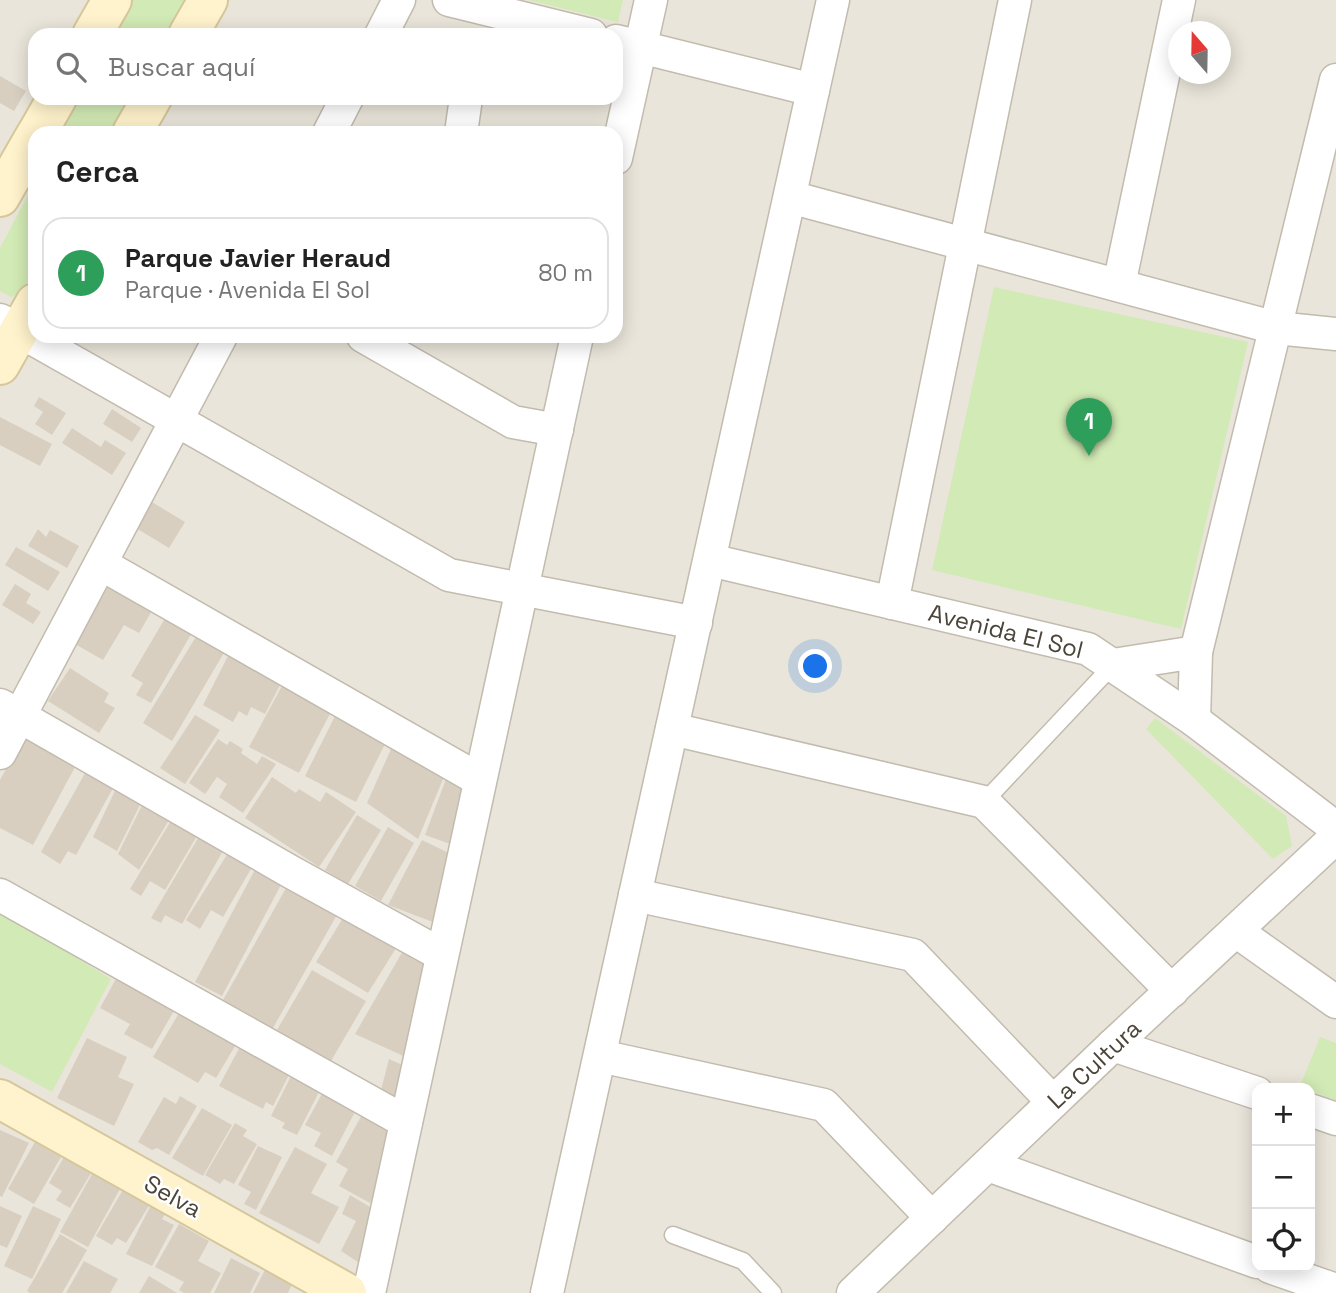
<!DOCTYPE html>
<html lang="es">
<meta charset="utf-8">
<style>
body{margin:0;font-family:"Space Grotesk",sans-serif;background:#f6f6f6;color:#222}
.controls{position:absolute;right:21px;bottom:21px;display:grid;overflow:hidden;border-radius:14px;box-shadow:0 4px 18px #0003}
.controls button{width:63px;height:63px;display:grid;place-items:center;padding:0;border:0;border-bottom:2px solid #e0e0e0;background:#fff;color:#222;font:35px sans-serif}
.compass{position:absolute;left:1168px;top:21px;width:63px;height:63px;border-radius:50%;background:#fff;box-shadow:0 4px 18px #0003;rotate:340deg}
.you{position:absolute;left:816px;top:667px;width:24px;height:24px;margin:-18px;border:5px solid #fff;border-radius:50%;background:#1a73e8;box-shadow:0 0 0 10px #1a73e833}
.badge{display:grid;place-items:center;width:46px;height:46px;border-radius:50%;background:#7c3aed;color:#fff;font-size:23px;font-weight:700}
.pin{position:absolute;translate:-50% -58px;filter:drop-shadow(0 2px 4px #0008)}
.pin::after{content:'';position:absolute;top:37px;width:24px;height:21px;background:inherit;clip-path:polygon(0 0,100% 0,50% 100%)}
.list{margin:0;padding:0;list-style:none}
h2{display:flex;justify-content:space-between;align-items:center;height:91px;margin:0;padding:0 28px;font-size:30px}
h2 small{font-size:23px;font-weight:400;color:#767676}
.list li{display:grid;grid-template-columns:46px 1fr auto;gap:21px;align-items:center;box-sizing:border-box;height:112px;margin:0 14px 14px;padding:0 14px;border:2px solid #e0e0e0;border-radius:21px}
.list b{display:block;font-size:26px;white-space:nowrap}
.list p{margin:0;font-size:23px;white-space:nowrap;color:#767676}
.list em{font-size:23px;font-style:normal;color:#767676}
.icon{flex:none;width:38px;height:38px;fill:none;stroke:currentColor;stroke-width:2;stroke-linecap:round;stroke-linejoin:round}
.map{position:relative;flex:none;width:1336px;height:1293px;overflow:hidden}
.search{position:absolute;background:#fff;box-shadow:0 4px 18px #0003;left:28px;top:28px;width:595px;height:77px;display:flex;align-items:center;gap:18px;box-sizing:border-box;padding:0 24px;border-radius:21px;color:#767676;font-size:26px}
.panel{position:absolute;background:#fff;box-shadow:0 4px 18px #0003;left:28px;top:126px;width:595px;height:217px;border-radius:21px}
.map>svg:first-child{display:block}
</style>
<div class="map">
<svg width="1336" height="1293" viewBox="0 0 1336 1293">
<rect width="100%" height="100%" fill="#f6f3ec"/>
<path fill="#eae5da" fill-rule="evenodd" d="M0,0H1336V1293H0ZM1178,32H1220V74H1178ZM35,35H616V98H35ZM35,133H616V336H35ZM1257,1088H1310V1267H1257Z"/>
<g fill="#d2eab5">
<polygon points="130,0 187,0 168,35 112,35"/>
<polygon points="528,0 623,0 618,22"/>
<polygon points="79,98 132,98 112,133 61,133"/>
<polygon points="35,182 35,269 22,292 11,297 0,291 0,248"/>
<polygon points="994,287 1248,342 1181,629 932,570"/>
<polygon points="1155,718 1286,816 1292,846 1273,859 1146,729"/>
<polygon points="0,911 111,979 52,1092 0,1064"/>
<polygon points="1320,1037 1336,1043 1336,1101 1310,1090 1310,1088 1300,1086"/>
</g>
<g fill="#d8cfc1">
<polygon points="0,76 26,91 14,111 0,103"/>
<polygon points="39,397 66,413 52,435 35,424 43,412 34,406"/>
<polygon points="112,409 141,428 132,442 103,424"/>
<polygon points="0,417 52,444 40,466 0,445"/>
<polygon points="72,428 101,447 105,440 126,453 112,475 62,443"/>
<polygon points="147,499 185,522 169,548 131,525"/>
<polygon points="38,529 46,537 50,530 79,546 67,568 28,546"/>
<polygon points="16,547 60,572 48,591 5,565"/>
<polygon points="114,577 157,602 139,633 124,625 103,660 75,644"/>
<polygon points="15,584 31,594 26,603 41,612 33,624 2,605"/>
<polygon points="167,615 193,631 151,703 136,695 143,683 131,676"/>
<polygon points="197,635 225,651 172,741 143,723"/>
<polygon points="229,654 280,685 265,714 251,707 247,716 239,711 233,722 203,705"/>
<polygon points="70,668 109,693 104,702 115,708 99,733 48,701"/>
<polygon points="284,682 332,710 299,773 249,747"/>
<polygon points="340,706 389,736 356,802 305,776"/>
<polygon points="195,715 220,730 185,784 160,768"/>
<polygon points="26,732 82,754 33,845 0,828 0,780"/>
<polygon points="218,739 227,745 230,741 243,749 241,753 257,764 262,756 276,764 243,813 219,797 227,784 217,777 205,794 189,783"/>
<polygon points="395,740 446,772 418,839 367,803"/>
<polygon points="89,766 117,781 76,855 68,851 60,864 41,852"/>
<polygon points="272,777 296,793 299,789 320,802 326,792 356,812 319,867 245,818"/>
<polygon points="121,778 142,801 117,851 93,837"/>
<polygon points="446,779 466,782 453,845 425,835"/>
<polygon points="147,795 175,810 139,870 118,854"/>
<polygon points="357,815 381,830 348,884 325,870"/>
<polygon points="172,819 198,834 165,890 150,881 141,896 130,889"/>
<polygon points="388,827 414,843 381,901 355,886"/>
<polygon points="201,833 225,847 182,924 165,915 161,923 151,918"/>
<polygon points="422,840 457,857 438,924 388,905"/>
<polygon points="228,853 252,867 223,917 211,910 200,929 186,920"/>
<polygon points="258,864 282,883 222,996 195,982"/>
<polygon points="290,881 338,913 273,1028 223,1000"/>
<polygon points="346,913 398,945 368,993 316,962"/>
<polygon points="404,949 435,961 410,1059 355,1034"/>
<polygon points="312,970 366,1001 331,1061 277,1030"/>
<polygon points="117,977 175,1009 152,1049 124,1034 130,1024 100,1008"/>
<polygon points="182,1008 238,1041 216,1078 205,1072 198,1083 153,1057"/>
<polygon points="87,1038 127,1057 118,1077 134,1084 114,1126 57,1098"/>
<polygon points="243,1041 290,1073 273,1106 266,1102 263,1109 219,1086"/>
<polygon points="389,1059 407,1067 399,1099 381,1090"/>
<polygon points="291,1076 320,1090 297,1135 282,1128 285,1123 271,1116"/>
<polygon points="324,1090 358,1106 332,1156 314,1146 321,1133 305,1125"/>
<polygon points="180,1096 197,1106 169,1155 157,1148 152,1150 138,1142 164,1097 176,1104"/>
<polygon points="202,1108 232,1125 203,1176 172,1158"/>
<polygon points="364,1111 394,1127 394,1161 370,1203 339,1186 348,1169 336,1162"/>
<polygon points="235,1123 247,1130 243,1136 257,1144 234,1184 224,1179 220,1184 205,1175"/>
<polygon points="0,1130 29,1143 2,1197 0,1196"/>
<polygon points="35,1142 61,1157 34,1204 8,1189"/>
<polygon points="258,1146 282,1157 256,1210 244,1204 251,1192 238,1185"/>
<polygon points="295,1147 327,1164 311,1193 339,1207 319,1244 259,1213"/>
<polygon points="64,1157 91,1173 70,1208 56,1200 62,1191 49,1183"/>
<polygon points="92,1174 120,1189 88,1247 60,1232"/>
<polygon points="124,1188 150,1204 126,1243 117,1238 112,1245 96,1236"/>
<polygon points="350,1195 380,1213 367,1268 341,1251 356,1221 342,1214"/>
<polygon points="152,1203 167,1211 162,1219 174,1225 152,1266 126,1254"/>
<polygon points="0,1206 22,1216 7,1248 0,1245"/>
<polygon points="33,1206 61,1219 32,1279 4,1266"/>
<polygon points="179,1224 209,1241 198,1261 221,1273 210,1293 184,1293 179,1290 184,1282 155,1267"/>
<polygon points="60,1234 87,1250 62,1293 30,1293 27,1291"/>
<polygon points="231,1258 260,1273 250,1293 214,1293"/>
<polygon points="84,1261 118,1279 110,1293 66,1293"/>
<polygon points="265,1270 292,1284 288,1293 253,1293"/>
<polygon points="149,1276 177,1293 139,1293"/>
</g>
<g fill="none" stroke-linecap="round" stroke-linejoin="round">
<defs>
<g id="lane">
<polyline points="984,802 1113,665"/>
<polyline points="673,1235 743,1261 773,1293"/>
</g>
<g id="street">
<polyline points="449,0 591,35"/>
<polyline points="381,35 399,0"/>
<polyline points="616,41 813,90"/>
<polyline points="329,133 347,98"/>
<polyline points="461,133 466,98"/>
<polyline points="616,158 651,0"/>
<polyline points="790,197 1276,328 1336,334"/>
<polyline points="1119,285 1179,0"/>
<polyline points="0,320 449,575 696,623"/>
<polyline points="363,336 513,422 557,430"/>
<polyline points="710,560 1088,649 1194,720 1336,828"/>
<polyline points="101,564 480,780"/>
<polyline points="892,603 1015,0"/>
<polyline points="1113,665 1196,652"/>
<polyline points="0,705 291,872 442,955"/>
<polyline points="1194,720 1196,652 1336,80"/>
<polyline points="672,729 984,802 1172,991"/>
<polyline points="0,753 221,336"/>
<polyline points="0,895 406,1122"/>
<polyline points="635,895 913,955 1053,1102"/>
<polyline points="1236,931 1336,1002"/>
<polyline points="1113,1045 1257,1093"/>
<polyline points="600,1056 824,1105 932,1218"/>
<polyline points="1310,1110 1336,1119"/>
<polyline points="988,1165 1257,1262"/>
<polyline points="1270,1267 1336,1290"/>
<polyline points="369,1293 577,336"/>
<polyline points="547,1293 833,0"/>
<polyline points="853,1293 1113,1045 1336,837"/>
</g>
<g id="secondary">
<polyline points="92,35 112,0"/>
<polyline points="188,35 208,0"/>
<polyline points="37,133 57,98"/>
<polyline points="132,133 152,98"/>
<polyline points="0,197 35,136"/>
<polyline points="0,365 35,303"/>
<polyline points="0,1099 347,1293"/>
</g>
</defs>
<use href="#lane" stroke="#c2bbae" stroke-width="19"/>
<use href="#street" stroke="#c2bbae" stroke-width="35"/>
<use href="#secondary" stroke="#d6c79b" stroke-width="42"/>
<use href="#lane" stroke="#fff" stroke-width="16"/>
<use href="#street" stroke="#fff" stroke-width="32"/>
<use href="#secondary" stroke="#fff3cd" stroke-width="38"/>
</g>
<g text-anchor="middle" dominant-baseline="central" stroke-width="5" stroke-linejoin="round" paint-order="stroke">
<g font-size="24" fill="#4b4439" stroke="#fff">
<text transform="translate(1006 631) rotate(14)">Avenida El Sol</text>
<text transform="translate(1094 1064) rotate(-43)">La Cultura</text>
<text transform="translate(173 1196) rotate(29)">Selva</text>
</g>
</g>
</svg>
<div class="controls">
<button>+</button>
<button>−</button>
<button><svg class="icon" aria-label="locate" viewBox="0 0 24 24"><circle cx="12" cy="12" r="6"/><path d="M12 2v4M12 18v4M2 12h4M18 12h4"/></svg></button>
</div>
<svg class="compass" viewBox="-18 -18 36 36"><path d="M0-13l5 13h-10z" fill="#e53935"/><path d="M0 13l5-13h-10z" fill="#767676"/></svg>
<div class="you"></div>
<div class="pin badge" style="left:1089px;top:456px;background:#2e9e5b">1</div>
<div class="search"><svg class="icon" aria-label="search" viewBox="0 0 24 24"><circle cx="10" cy="10" r="6"/><path d="M15 15l6 6"/></svg>Buscar aquí</div>
<section class="panel">
<h2>Cerca<small></small></h2>
<ul class="list">
<li><span class="badge" style="background:#2e9e5b">1</span><div><b>Parque Javier Heraud</b><p>Parque · Avenida El Sol</p></div><em>80 m</em></li>
</ul>
</section>
</div>
